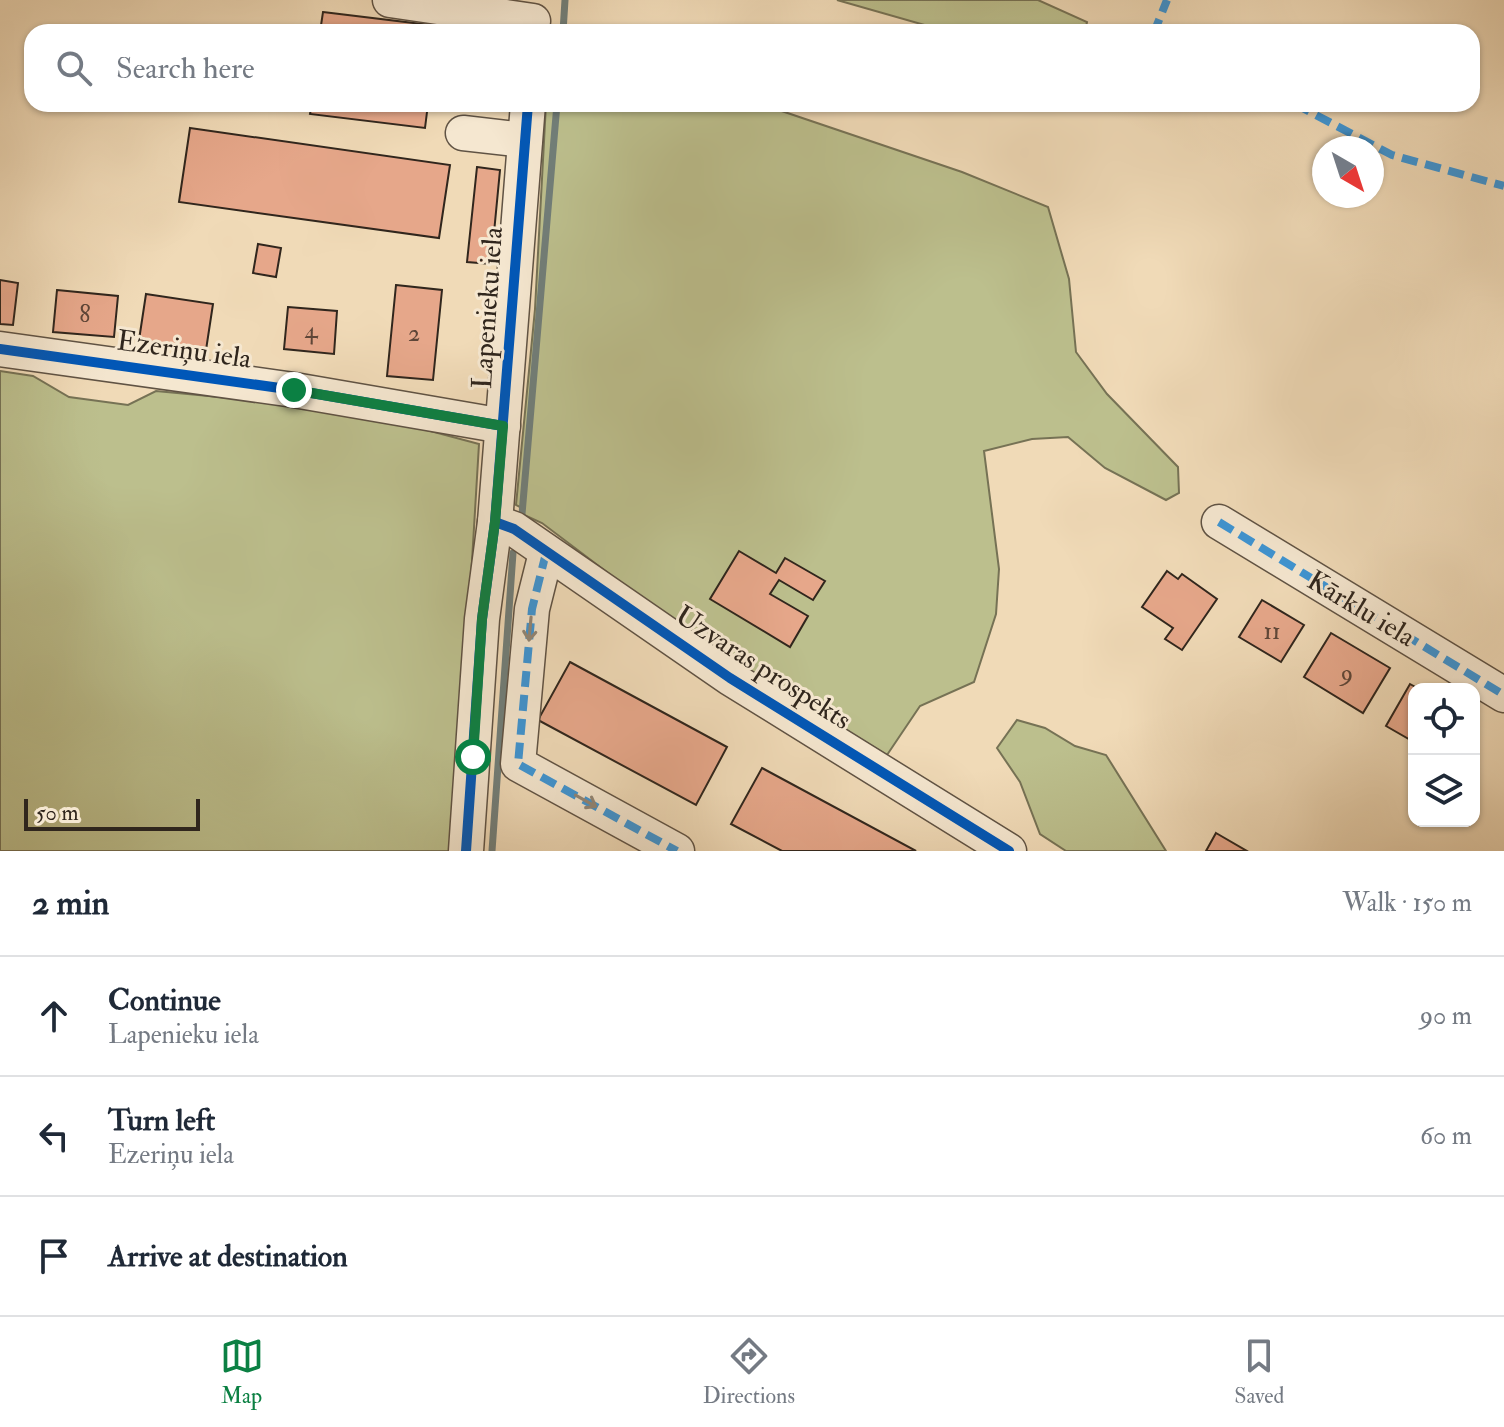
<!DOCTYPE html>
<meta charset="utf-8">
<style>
body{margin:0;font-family:"IM FELL Double Pica",serif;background:#f6f6f7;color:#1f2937}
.controls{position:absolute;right:24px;bottom:24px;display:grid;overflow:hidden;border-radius:16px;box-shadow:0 2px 6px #0004}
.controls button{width:72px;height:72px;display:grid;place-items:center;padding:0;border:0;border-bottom:2px solid #e0e1e3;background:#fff;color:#1f2937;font:40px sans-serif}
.compass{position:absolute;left:1312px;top:136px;width:72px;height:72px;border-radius:50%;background:#fff;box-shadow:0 2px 6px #0004;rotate:141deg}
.scale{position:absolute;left:24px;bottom:20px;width:176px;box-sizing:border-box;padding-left:8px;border:4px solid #30261d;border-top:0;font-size:22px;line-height:28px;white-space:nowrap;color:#30261d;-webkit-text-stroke:6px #f5e7d0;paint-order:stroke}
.stop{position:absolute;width:24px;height:24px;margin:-18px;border:6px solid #0b8043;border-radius:50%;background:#fff}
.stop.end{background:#0b8043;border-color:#fff;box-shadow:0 2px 8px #0008}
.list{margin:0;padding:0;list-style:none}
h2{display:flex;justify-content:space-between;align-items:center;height:104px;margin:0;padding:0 32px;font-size:34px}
h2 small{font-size:26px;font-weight:400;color:#747a83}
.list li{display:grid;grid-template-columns:52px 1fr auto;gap:24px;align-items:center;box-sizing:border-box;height:120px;padding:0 32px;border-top:2px solid #e0e1e3}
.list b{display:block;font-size:30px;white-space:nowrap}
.list p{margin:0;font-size:26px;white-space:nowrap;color:#747a83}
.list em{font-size:26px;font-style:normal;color:#747a83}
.icon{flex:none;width:44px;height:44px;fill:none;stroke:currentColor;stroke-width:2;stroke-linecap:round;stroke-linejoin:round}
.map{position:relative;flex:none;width:1504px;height:851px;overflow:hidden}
.search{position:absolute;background:#fff;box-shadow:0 2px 6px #0004;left:24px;right:24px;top:24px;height:88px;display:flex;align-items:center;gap:20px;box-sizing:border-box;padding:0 28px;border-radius:24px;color:#747a83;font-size:30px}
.sheet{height:464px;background:#fff}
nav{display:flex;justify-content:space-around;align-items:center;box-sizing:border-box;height:112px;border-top:2px solid #e0e1e3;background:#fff;font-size:22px;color:#747a83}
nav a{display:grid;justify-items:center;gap:4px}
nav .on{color:#0b8043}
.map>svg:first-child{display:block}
</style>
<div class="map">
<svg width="1504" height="851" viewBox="0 0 1504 851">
<rect width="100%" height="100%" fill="#f0dab7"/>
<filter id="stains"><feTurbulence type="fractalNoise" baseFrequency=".0025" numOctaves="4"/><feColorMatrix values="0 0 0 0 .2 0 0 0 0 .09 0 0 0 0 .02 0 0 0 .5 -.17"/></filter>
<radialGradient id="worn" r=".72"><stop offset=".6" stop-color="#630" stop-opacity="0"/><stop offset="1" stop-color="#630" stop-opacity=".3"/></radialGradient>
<g fill="#bcbf8d" stroke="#767255" stroke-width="2">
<polygon points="837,0 1038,0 1087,22 1085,32 949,32"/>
<polygon points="546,104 761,104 962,172 1048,207 1069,279 1076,352 1107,394 1178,467 1179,493 1166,500 1105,468 1068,437 1032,439 984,451 999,569 996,614 974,682 920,706 887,755 702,644 542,523 522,514 522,508 516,505 535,309"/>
<polygon points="0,371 33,376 69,397 128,405 156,391 348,409 479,444 460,762 450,851 0,851"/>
<polygon points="1017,720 1045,728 1075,746 1106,755 1166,851 1066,851 1040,834 1020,782 997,748"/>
</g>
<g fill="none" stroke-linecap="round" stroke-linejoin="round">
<g stroke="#717e79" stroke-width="7">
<polyline points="563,32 565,0"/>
<polyline points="522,514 557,104"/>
<polyline points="492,851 513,553"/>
</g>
</g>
<g fill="#e6a78a" stroke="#30261d" stroke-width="2">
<polygon points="323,12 479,31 479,32 320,32"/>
<polygon points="312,104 428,104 425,128 310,114"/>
<polygon points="190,128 450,165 439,238 179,202"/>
<polygon points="477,167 500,170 491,264 467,262"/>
<polygon points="258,244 281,248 276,277 253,273"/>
<polygon points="0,280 18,283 13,325 0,324"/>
<polygon points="396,285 442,290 433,380 387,376"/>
<polygon points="57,290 118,296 114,337 53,332"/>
<polygon points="146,294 213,304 206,350 139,340"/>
<polygon points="288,307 337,311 334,354 284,349"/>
<polygon points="739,551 776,573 785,558 825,581 813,600 779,580 770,594 808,616 790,647 710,599"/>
<polygon points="1167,571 1178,579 1182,574 1217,599 1182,650 1165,639 1173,628 1142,607"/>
<polygon points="1262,600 1304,625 1281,662 1239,637"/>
<polygon points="1331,633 1390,668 1363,713 1304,677"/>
<polygon points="570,662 727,747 696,805 538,720"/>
<polygon points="1410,684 1419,689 1414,689 1414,742 1386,726"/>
<polygon points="762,768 916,851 782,851 731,824"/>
<polygon points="1216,833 1247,851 1206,851"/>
</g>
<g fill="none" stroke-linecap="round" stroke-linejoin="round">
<defs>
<g id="minor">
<polyline points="390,0 533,21"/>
<polyline points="463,133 525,140"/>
<polyline points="0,349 294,390 503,426"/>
<polyline points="495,522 514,529 730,678 1009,851"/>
<polyline points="1219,522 1504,695"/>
<polyline points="546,553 532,609 518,764 677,851"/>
<polyline points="466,851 482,619 495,522 528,104"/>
</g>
</defs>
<use href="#minor" stroke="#605344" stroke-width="37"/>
<use href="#minor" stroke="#f5e7d0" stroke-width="34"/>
<g stroke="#3d95d5" stroke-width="8" stroke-dasharray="16 8" stroke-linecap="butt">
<polyline points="1159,32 1155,30 1167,0"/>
<polyline points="1295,104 1392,155 1504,186"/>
<polyline points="1219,522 1504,695"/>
<polyline points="546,553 532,609 518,764 677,851"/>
</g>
<defs>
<g id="cycleway">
<polyline points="0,349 294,390 503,426"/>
<polyline points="495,522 514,529 730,678 1009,851"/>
<polyline points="466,851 482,619 495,522 528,104"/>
</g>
</defs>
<use href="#cycleway" stroke="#f5e7d0" stroke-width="15"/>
<use href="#cycleway" stroke="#0057b8" stroke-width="10"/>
</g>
<defs><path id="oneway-shaft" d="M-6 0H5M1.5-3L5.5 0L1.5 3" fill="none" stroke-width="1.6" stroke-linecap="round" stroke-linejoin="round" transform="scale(2)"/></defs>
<g stroke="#928676">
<use href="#oneway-shaft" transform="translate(530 629) rotate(95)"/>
<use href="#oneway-shaft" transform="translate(586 801) rotate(29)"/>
</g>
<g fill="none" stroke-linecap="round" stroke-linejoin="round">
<polyline stroke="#0b8043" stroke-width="10" points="294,390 503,426 495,522 482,619 473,757"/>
</g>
<g text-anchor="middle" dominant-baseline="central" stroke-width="6" stroke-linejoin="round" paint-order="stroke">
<g font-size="24" fill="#5e4638">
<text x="85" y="314">8</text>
<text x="311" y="330">4</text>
<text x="414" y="333">2</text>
<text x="1272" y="631">11</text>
<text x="1347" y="673">9</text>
</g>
<g font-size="28" fill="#30261d" stroke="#f5e7d0">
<text transform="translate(488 308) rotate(-86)">Lapenieku iela</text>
<text transform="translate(184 350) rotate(8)">Ezeriņu iela</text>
<text transform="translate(1361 609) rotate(31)">Kārklu iela</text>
<text transform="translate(763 668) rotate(33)">Uzvaras prospekts</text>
</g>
</g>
<rect width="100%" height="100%" filter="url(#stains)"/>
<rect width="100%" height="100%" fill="url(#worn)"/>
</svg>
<div class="controls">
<button><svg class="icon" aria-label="locate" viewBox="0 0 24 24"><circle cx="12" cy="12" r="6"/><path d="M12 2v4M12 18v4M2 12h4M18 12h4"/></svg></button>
<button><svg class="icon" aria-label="layers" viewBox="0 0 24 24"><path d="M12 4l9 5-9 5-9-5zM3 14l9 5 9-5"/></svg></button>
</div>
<svg class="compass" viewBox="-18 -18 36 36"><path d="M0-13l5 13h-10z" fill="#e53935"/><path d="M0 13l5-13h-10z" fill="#747a83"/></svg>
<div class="scale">50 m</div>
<div class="stop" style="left:473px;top:757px"></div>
<div class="stop end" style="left:294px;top:390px"></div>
<div class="search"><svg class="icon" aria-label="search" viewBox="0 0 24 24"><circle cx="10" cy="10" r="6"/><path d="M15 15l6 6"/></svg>Search here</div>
</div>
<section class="sheet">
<h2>2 min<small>Walk · 150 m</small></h2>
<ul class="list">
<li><svg class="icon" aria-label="ahead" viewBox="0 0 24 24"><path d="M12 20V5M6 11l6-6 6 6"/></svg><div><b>Continue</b><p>Lapenieku iela</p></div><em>90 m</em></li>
<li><svg class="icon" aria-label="left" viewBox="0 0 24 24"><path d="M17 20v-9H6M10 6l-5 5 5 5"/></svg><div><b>Turn left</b><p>Ezeriņu iela</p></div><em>60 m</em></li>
<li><svg class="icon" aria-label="arrive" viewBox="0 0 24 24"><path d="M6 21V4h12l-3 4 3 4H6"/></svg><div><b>Arrive at destination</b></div></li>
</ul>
</section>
<nav>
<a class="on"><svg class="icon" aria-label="map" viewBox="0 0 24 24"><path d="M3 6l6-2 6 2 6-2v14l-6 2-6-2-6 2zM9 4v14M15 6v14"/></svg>Map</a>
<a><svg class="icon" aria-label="directions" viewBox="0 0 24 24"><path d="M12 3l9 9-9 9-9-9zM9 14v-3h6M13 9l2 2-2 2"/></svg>Directions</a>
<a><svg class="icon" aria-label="saved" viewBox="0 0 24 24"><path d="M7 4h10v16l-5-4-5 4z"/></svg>Saved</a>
</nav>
